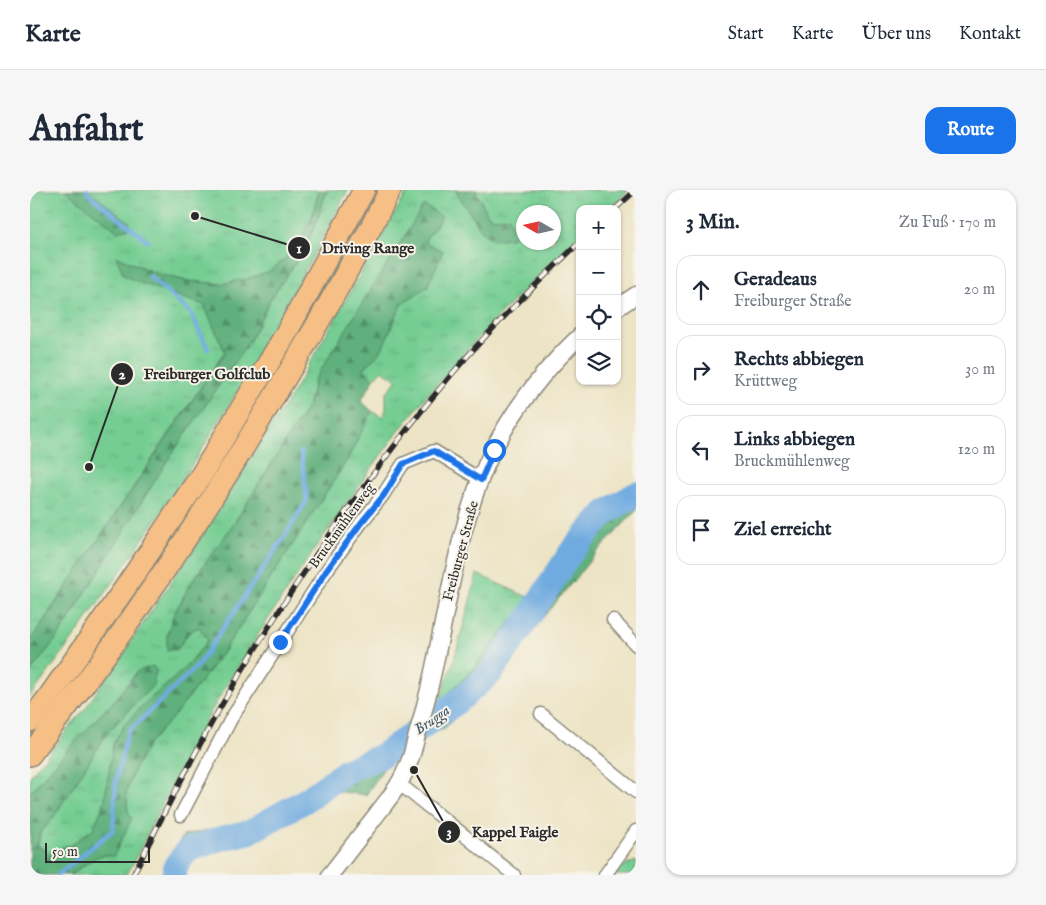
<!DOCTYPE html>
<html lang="de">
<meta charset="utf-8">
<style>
body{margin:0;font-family:"IM FELL English",serif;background:#f6f6f7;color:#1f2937}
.controls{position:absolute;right:15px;top:15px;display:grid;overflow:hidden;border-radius:10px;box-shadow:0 1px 4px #0004}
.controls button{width:45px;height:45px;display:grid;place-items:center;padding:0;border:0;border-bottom:1px solid #e0e1e3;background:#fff;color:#1f2937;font:25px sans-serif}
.compass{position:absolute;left:486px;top:15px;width:45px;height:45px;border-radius:50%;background:#fff;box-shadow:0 1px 4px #0004;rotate:279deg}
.scale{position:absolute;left:15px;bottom:12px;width:105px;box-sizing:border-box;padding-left:5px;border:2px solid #2b2b2b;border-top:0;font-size:14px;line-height:18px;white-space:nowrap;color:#2b2b2b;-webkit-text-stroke:4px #f7f3e8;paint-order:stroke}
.stop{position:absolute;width:15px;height:15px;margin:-11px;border:4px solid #1a73e8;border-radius:50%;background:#fff}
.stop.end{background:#1a73e8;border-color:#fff;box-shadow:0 1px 5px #0008}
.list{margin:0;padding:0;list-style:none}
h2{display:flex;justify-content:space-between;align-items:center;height:65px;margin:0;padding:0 20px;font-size:21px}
h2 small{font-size:16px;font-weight:400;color:#747a83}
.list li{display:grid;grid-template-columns:32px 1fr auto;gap:15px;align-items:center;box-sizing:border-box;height:70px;margin:0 10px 10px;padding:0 10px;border:1px solid #e0e1e3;border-radius:15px}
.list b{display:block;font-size:19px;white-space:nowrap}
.list p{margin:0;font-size:16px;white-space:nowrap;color:#747a83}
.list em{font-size:16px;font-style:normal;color:#747a83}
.icon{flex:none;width:28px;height:28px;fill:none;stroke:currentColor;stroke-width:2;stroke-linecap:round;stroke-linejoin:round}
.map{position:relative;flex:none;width:606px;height:685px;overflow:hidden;border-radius:15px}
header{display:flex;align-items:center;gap:30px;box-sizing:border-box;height:70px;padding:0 25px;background:#fff;border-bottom:1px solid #e0e1e3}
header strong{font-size:24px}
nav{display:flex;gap:28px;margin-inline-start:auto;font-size:18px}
.intro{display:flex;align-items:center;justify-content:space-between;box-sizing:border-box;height:120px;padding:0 30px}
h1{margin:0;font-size:35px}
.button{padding:12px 22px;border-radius:15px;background:#1a73e8;color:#fff;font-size:18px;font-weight:700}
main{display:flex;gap:30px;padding:0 30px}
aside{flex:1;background:#fff;border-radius:15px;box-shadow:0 1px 4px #0004}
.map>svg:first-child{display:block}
</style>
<header>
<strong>Karte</strong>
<nav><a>Start</a><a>Karte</a><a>Über uns</a><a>Kontakt</a></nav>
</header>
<div class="intro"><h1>Anfahrt</h1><a class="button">Route</a></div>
<main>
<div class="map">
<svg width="606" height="685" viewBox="0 0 606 685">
<defs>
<pattern id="grass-tufts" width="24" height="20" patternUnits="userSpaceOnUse" patternTransform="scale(1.25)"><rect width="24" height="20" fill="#75cd93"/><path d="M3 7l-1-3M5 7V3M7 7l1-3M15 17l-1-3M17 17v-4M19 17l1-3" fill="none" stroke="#65b07f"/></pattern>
<pattern id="forest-firs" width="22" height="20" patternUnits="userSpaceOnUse" patternTransform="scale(1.25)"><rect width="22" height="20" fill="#60b07d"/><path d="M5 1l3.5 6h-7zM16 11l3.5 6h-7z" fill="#4f8f67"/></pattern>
</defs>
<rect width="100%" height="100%" fill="#f7f3e8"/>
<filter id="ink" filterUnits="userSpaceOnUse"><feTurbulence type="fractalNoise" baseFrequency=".02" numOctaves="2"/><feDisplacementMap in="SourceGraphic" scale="10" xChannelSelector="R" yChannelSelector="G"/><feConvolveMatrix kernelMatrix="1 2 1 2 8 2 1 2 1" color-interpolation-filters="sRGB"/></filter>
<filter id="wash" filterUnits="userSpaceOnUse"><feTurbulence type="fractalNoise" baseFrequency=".0096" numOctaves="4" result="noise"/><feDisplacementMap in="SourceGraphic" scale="20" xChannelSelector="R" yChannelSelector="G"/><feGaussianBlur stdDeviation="1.12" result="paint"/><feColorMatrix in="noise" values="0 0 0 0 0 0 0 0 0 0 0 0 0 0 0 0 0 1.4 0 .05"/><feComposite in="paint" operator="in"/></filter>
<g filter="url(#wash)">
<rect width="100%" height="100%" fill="#ede4c5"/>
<g fill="url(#grass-tufts)" stroke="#507c5f" fill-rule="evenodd">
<polygon points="0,0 289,0 282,27 270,50 255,69 238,82 216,89 192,94 157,91 127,84 91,68 132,101 174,115 195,161 0,451"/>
<path d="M297,0H318C273,85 228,170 177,251C122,339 62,424 0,507V482L30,444L135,274L220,150L241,108L271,65L285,36Z"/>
<polygon points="343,0 350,0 300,94 217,236 93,427 0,552 0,544 12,529"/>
<path d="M378,0H398L401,1L402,0H425L442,26L463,28L459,26L445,0H599L578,19H550V45C496,96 445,149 397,206C365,244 336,286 307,327C265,387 224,449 186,513C154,569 126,627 97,685H40L64,668L73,665L100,627L98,621L96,603L104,579L120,552L143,527L191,465L317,270L342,221L352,227L356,220V203L367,190L352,180L344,189L333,180L351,161L372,113L397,97L413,61L394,52L285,189L278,216L201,338L163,390L143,426L137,446L147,460L159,442L169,437L179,450L155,478L99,530L78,589L74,614L63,639L41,655L17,663L8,655L10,643L21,631L78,542L123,495L108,481L82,513L40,557L0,603V586L54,520L167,354L265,199ZM493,22H524V52H493Z"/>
<polygon points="447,384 500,408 438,485 409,512 424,470"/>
<polygon points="606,671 606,685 585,685 591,677"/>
</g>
<g fill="url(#forest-firs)" stroke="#466e54">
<polygon points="35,0 57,0 99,32 101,38 87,41"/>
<polygon points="289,0 297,0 285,36 271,65 241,108 220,150 135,274 30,444 0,482 0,451 195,162 174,115 132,101 94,86 86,66 127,84 157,91 192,94 216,89 238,82 255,69 270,50 282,27"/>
<path d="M425,0H445L459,26L463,28L479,27L484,47C459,53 455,47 443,27C437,18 431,9 425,0Z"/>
<path d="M394,15L412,27L394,52L413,61L397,97L372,113L351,161L333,179L344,189L331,211L342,221L317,270L191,465L143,527L120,552L104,579L96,603L98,621L100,627L102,628L84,666L73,665L64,668L40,685H0V603L40,557L82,513L108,481L123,476L126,480L123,495L78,542L21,631L10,643L8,655L17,663L41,655L63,639L74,614L83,554C98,523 129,503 153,480C162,471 170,460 178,450L169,437L159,442L146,460H137V446L143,426L163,390L201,338L278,216L285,189Z"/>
<polygon points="606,293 606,321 568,361 458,494 412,541 403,535 409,512 438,485 500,408 525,368 549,339 572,318"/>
<polygon points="369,541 362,566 336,605 303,601 245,639 159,666 143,685 132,685 139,666 154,645 240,628 295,587 362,548"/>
</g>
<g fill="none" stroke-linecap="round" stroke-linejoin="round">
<g stroke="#6fabe0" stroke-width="4.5">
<polyline points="57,0 58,4 118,51"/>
<polyline points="119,86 161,123 178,159"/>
<polyline points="28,685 83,640 86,589 98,542 169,474 255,346 277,310 271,262"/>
</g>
<polyline stroke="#6fabe0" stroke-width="25" points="144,685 146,675 158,660 189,649 219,642 276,610 316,581 353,565 427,512 460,484 497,430 541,362 575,323 606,304"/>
</g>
</g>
<g filter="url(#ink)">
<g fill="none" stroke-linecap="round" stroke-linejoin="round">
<defs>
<g id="minor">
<polyline points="583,430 606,455"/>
<polyline points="511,524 606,602"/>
<polyline points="368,595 376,599 484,685"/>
<polyline points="151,625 201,529 297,380 331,333 353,305 373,274 404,261 451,290"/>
<polyline points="575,685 606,641"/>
</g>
<g id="tertiary">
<polyline points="587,118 606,105"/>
<path d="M300,685C315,666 329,647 344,628C356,612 370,596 377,577C382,567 384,556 387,545C396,514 403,484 409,453C422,389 434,319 463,260C485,217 515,179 550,146"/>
</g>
<g id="trunk">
<polyline points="0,531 18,508 95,398 172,284 254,147 334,0"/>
<path d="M0,565C42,511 83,457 121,400C165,337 206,271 245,205C286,138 325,70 360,0"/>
</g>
</defs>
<use href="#minor" stroke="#8c8878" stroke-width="15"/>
<use href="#tertiary" stroke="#8c8878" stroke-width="19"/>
<use href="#trunk" stroke="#8c8878" stroke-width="24"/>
<use href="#minor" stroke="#fff" stroke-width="12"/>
<use href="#tertiary" stroke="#fff" stroke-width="16"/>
<use href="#trunk" stroke="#f5bf86" stroke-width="21"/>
<defs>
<g id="rail">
<polyline points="585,19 606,0"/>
<path d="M103,685C131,629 159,573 190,518C227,454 267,391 310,330C349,275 390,220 435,169C471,128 510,90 550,52"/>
</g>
</defs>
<use href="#rail" stroke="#2b2b2b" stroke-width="5.5"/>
<use href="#rail" stroke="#f7f3e8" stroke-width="4" stroke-dasharray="11" stroke-linecap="butt"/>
</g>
</g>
<g fill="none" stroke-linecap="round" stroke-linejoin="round" filter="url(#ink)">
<polyline stroke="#1a73e8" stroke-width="6" points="250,452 297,380 331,333 354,305 373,274 404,261 451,290 464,260"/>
</g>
<g text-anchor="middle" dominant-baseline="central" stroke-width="4" stroke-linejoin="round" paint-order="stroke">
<g font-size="14" fill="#2b2b2b" stroke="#f7f3e8">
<text transform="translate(312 336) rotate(-54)">Bruckmühlenweg</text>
<text transform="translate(431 361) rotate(-75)">Freiburger Straße</text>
</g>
<g font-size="15" font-style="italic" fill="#43586a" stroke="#f7f3e8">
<text transform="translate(402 530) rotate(-35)">Brugga</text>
</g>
</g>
<path fill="none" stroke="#2b2b2b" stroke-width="2" d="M165 26L269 58M59 277L92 184M384 580L419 642"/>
<g fill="#2b2b2b" stroke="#f7f3e8" stroke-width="2">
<circle cx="165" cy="26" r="5"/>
<circle cx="59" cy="277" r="5"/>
<circle cx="384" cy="580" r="5"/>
<circle cx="269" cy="58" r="12"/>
<circle cx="92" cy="184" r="12"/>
<circle cx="419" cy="642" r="12"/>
</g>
<g font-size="15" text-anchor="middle" font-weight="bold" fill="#fff">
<text x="269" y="63">1</text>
<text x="92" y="189">2</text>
<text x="419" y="647">3</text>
</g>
<g font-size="15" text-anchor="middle" font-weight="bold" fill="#2b2b2b" stroke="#f7f3e8" stroke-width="4" stroke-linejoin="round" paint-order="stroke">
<text x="338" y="63">Driving Range</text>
<text x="177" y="189">Freiburger Golfclub</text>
<text x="485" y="647">Kappel Faigle</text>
</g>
</svg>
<div class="controls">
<button>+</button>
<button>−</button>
<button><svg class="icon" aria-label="locate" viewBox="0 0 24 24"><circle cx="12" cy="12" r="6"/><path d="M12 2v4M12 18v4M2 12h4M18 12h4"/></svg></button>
<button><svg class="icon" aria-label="layers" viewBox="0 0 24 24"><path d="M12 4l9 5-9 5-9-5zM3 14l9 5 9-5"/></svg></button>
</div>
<svg class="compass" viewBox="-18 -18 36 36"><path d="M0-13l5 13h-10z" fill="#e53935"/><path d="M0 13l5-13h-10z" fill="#747a83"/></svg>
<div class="scale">50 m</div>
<div class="stop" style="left:464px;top:260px"></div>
<div class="stop end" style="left:250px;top:452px"></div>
</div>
<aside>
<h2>3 Min.<small>Zu Fuß · 170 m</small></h2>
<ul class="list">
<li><svg class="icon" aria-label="ahead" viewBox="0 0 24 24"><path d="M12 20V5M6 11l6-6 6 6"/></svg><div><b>Geradeaus</b><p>Freiburger Straße</p></div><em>20 m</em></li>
<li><svg class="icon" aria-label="right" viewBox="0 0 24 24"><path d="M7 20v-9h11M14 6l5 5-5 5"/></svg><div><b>Rechts abbiegen</b><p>Krüttweg</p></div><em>30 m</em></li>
<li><svg class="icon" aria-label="left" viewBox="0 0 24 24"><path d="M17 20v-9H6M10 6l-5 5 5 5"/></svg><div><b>Links abbiegen</b><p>Bruckmühlenweg</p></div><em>120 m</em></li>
<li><svg class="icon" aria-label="arrive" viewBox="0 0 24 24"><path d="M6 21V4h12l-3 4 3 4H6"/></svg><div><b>Ziel erreicht</b></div></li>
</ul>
</aside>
</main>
